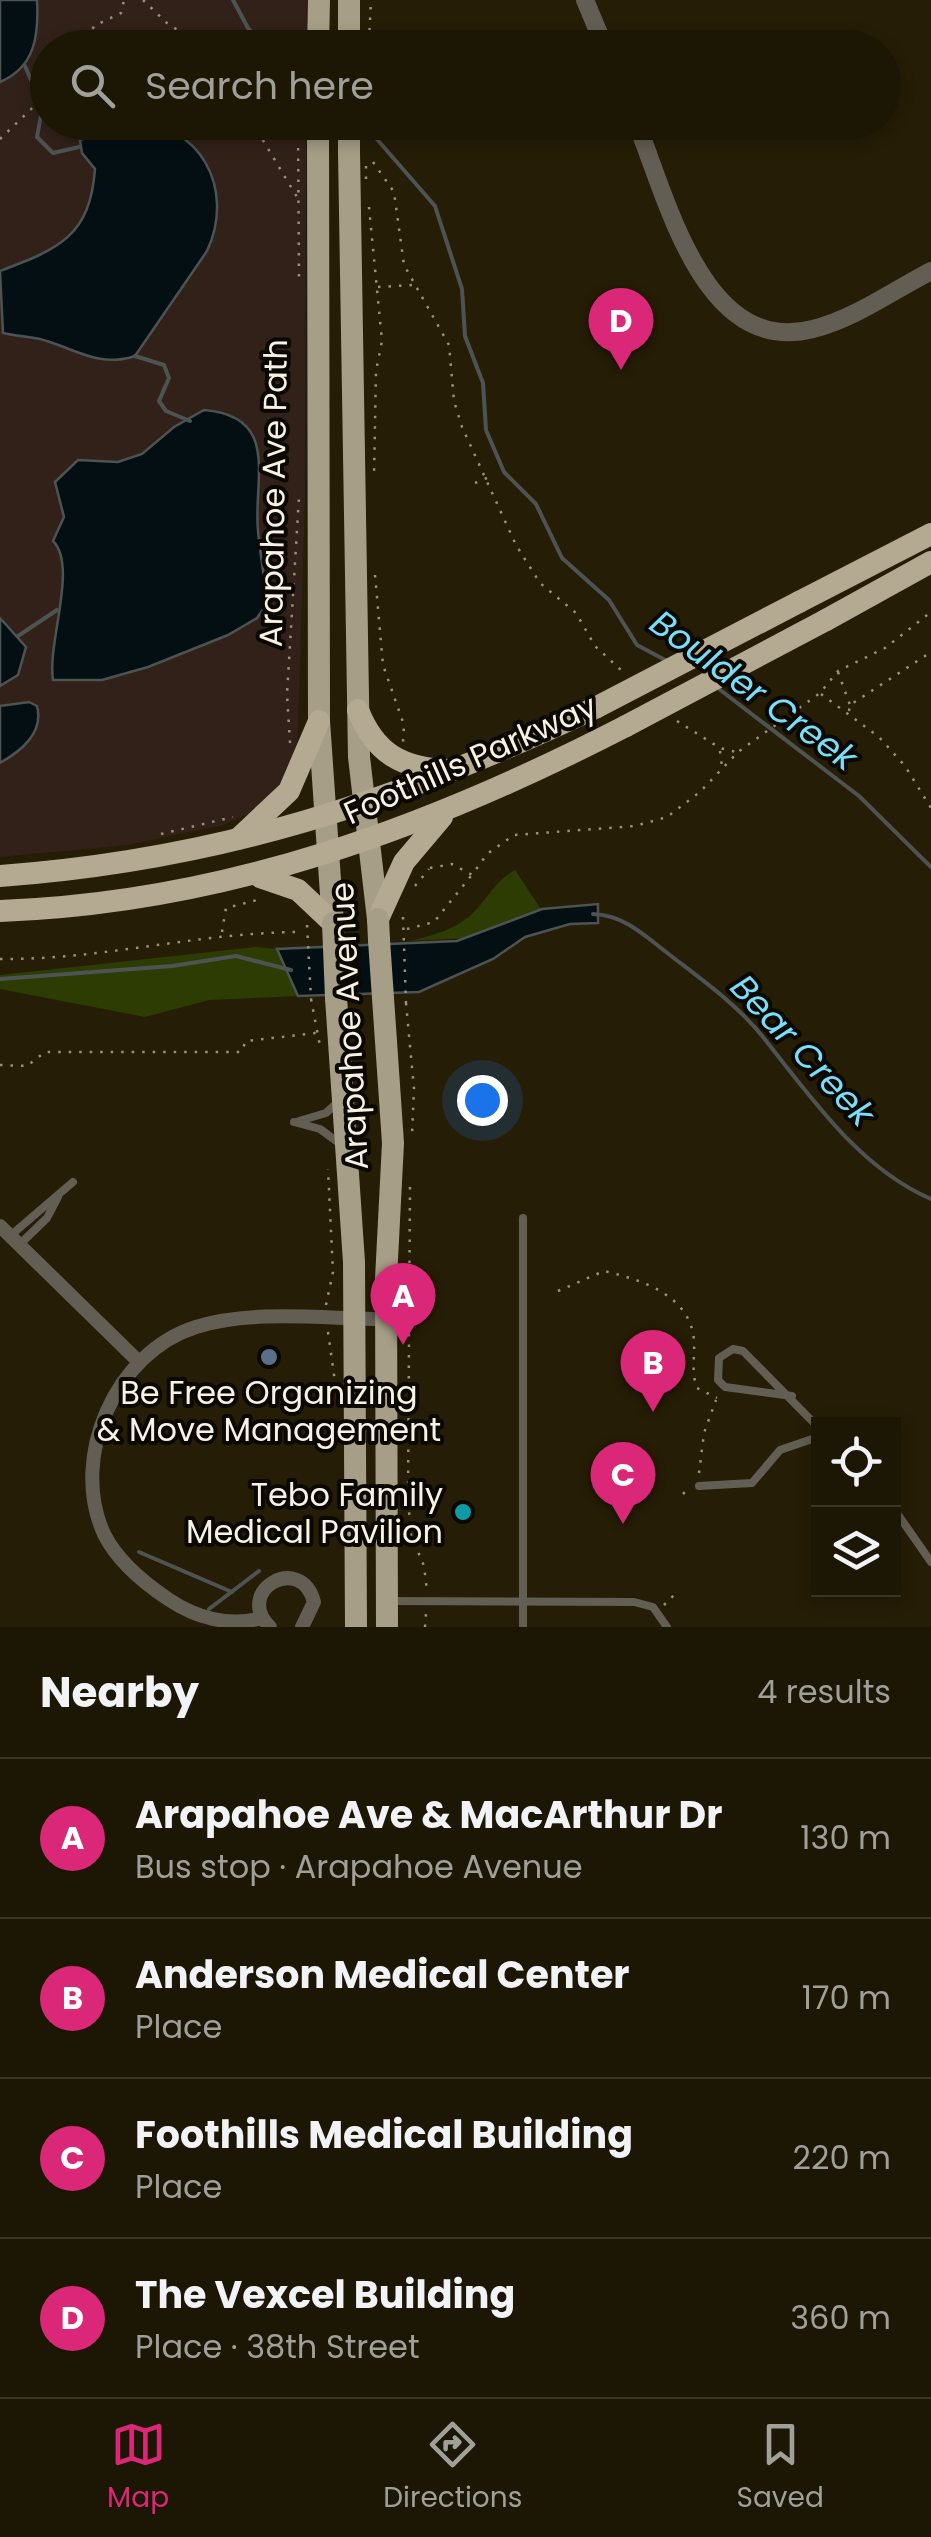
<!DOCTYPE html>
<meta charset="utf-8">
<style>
body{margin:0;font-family:Poppins,sans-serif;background:#292313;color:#f1f3f6}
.controls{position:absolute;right:30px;bottom:30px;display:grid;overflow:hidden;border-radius:0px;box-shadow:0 5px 15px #0003}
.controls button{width:90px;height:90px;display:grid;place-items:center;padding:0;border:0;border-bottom:2px solid #3a3526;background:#1c1604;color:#f1f3f6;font:50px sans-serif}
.you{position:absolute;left:482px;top:1100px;width:35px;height:35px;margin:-25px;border:8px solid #fff;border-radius:50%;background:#1a73e8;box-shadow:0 0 0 15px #1a73e833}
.badge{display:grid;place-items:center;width:65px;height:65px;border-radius:50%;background:#db2777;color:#fff;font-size:32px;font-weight:700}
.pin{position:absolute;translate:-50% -82px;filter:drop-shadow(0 2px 5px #0008)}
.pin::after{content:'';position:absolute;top:52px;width:35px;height:30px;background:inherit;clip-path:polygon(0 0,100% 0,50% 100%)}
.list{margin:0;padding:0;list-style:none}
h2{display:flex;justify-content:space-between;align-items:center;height:130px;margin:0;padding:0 40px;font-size:42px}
h2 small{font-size:32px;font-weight:400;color:#a09f9a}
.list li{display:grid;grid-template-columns:65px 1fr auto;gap:30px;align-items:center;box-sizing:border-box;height:160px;padding:0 40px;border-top:2px solid #3a3526}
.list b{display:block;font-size:38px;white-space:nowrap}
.list p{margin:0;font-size:32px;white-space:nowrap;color:#a09f9a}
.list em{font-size:32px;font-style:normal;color:#a09f9a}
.icon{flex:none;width:55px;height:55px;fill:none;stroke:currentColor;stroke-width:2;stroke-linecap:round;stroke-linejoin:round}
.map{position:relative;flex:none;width:931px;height:1627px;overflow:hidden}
.search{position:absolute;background:#1c1604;box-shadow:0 5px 15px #0003;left:30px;right:30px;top:30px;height:110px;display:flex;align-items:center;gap:25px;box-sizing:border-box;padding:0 35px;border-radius:55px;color:#a09f9a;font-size:38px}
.sheet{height:770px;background:#1c1604}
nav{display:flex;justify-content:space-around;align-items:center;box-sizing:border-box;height:140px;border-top:2px solid #3a3526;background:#1c1604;font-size:28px;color:#a09f9a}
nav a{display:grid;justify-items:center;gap:5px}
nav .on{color:#db2777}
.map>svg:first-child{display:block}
</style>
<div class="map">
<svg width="931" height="1627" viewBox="0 0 931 1627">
<rect width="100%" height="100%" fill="#261d06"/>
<polygon fill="#312119" points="0,0 307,0 306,47 48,48 48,122 306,123 305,502 297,754 287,782 249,814 223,825 127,845 0,857"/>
<g fill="#2c3c03">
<path d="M515,870L541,909L470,938L409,941C432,936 458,929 475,911C489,896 496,880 515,870Z"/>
<polygon points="256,947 277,949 298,996 209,1000 145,1017 0,989 0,975"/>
</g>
<g fill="#040f13" stroke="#4d5352" stroke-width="2.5">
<path d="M0,0H37C39,36 35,67 0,82Z"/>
<path d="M130,123C200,121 236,189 207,251L135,356C102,367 80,352 50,342C35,336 19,337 3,333L0,271C58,249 90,237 95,169L82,153L80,140Z"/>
<path d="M204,410C281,416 253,480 258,531C260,557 267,582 264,608L257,618L228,635L148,667L102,680H53C47,643 78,566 53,541L64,517L55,482L78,460L118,462L142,454L174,427Z"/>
<polygon points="0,618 26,647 18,675 0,686"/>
<path d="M29,702L37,706C44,733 21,751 0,763V706Z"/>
<polygon points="598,904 598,923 570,924 525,937 493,959 419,992 298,996 277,949 457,941 542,909"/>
</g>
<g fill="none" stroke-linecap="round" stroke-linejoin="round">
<g stroke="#4d5352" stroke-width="4">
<polyline points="233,0 248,28 266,48"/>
<polyline points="25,66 37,94"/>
<polyline points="43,104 37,137 53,153 79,147"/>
<polyline points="362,122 435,206 462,289 465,336 483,383 486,430 504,472 536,504 562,558 609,600 637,645 667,661"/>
<polyline points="135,356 164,365 169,378 159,401 166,411 190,421"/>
<polyline points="18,636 57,610"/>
<polyline points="719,689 859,796 931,867"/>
<path d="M593,914C623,915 643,934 666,952C698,977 737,1004 763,1037C811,1097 859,1168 931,1199"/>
<polyline points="0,979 172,966 236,956 291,970"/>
<polyline points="139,1552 232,1592"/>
<polyline points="209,1609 259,1571"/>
</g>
<g stroke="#99917f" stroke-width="2.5" stroke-dasharray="2.5 8" stroke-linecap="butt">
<polyline points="143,0 167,23 205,48"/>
<polyline points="369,41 371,0"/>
<polyline points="87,45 113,48"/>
<polyline points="84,48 94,26 121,13 124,0"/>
<polyline points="252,122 297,197"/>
<polyline points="298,127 299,279"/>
<polyline points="262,138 279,138 296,129"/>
<polyline points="0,139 48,93"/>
<polyline points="373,162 394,192 404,265 449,345 454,401 462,427 516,545 540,583 576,613 595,646 622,671"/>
<polyline points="369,207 382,341 376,371 374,477"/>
<polyline points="378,287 413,285"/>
<polyline points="475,483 487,478"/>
<polyline points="375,575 383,665 404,725 403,742"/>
<polyline points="838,672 850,705"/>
<polyline points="821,694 879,737 905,766 931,808"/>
<polyline points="849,711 850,705 931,652"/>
<polyline points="677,721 720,748 736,752"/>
<polyline points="290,743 287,694 299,497"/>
<polyline points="720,751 722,767"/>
<polyline points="161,834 233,817"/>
<polyline points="430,868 452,864 472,875 487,854 514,835 635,826 667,817 700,792 738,752 820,693 838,671 885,648 931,612"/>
<polyline points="415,886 429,869"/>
<polyline points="407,929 434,922 471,876"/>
<polyline points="222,932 226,908 261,899"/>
<path d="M0,959C102,960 200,932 302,932"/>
<polyline points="311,999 320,1046"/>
<polyline points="406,1003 414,1089 412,1134"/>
<polyline points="0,1065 27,1066 45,1052 241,1052 246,1041 316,1033"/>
<polyline points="410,1187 408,1499 411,1535 424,1566 427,1591"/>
<path d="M558,1291L604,1271C642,1280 690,1295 694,1340C695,1357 691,1372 697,1388L717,1398"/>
<polyline points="326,1305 333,1272 328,1169"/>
<polyline points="328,1332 336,1389"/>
<polyline points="699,1473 704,1433 716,1400"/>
<polyline points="683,1494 689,1488"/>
<polyline points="664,1605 677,1592"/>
<polyline points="425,1627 426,1614"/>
</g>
<g stroke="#625e53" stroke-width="8">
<polyline points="299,1121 326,1113 339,1101"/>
<polyline points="294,1122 320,1129 339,1143"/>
<polyline points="10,1236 73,1182"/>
<polyline points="19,1245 47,1218 58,1197"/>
<polyline points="792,1396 725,1387 718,1380 719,1358 733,1349 743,1351 818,1427"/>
<polyline points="699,1486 752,1483 780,1450 818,1437"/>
<polyline points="894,1509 931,1562"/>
<polyline points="391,1601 634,1602 653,1607 667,1627"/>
<polyline points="523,1627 523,1218"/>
</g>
<g stroke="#625e53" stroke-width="14">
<polyline points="0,1226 139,1362"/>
<path d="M262,1618C229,1627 196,1618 168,1599C144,1583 117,1560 104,1534C69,1457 116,1352 196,1327C253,1309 326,1319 386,1319"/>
<path d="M270,1627C233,1591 301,1552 314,1602L302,1627"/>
</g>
<g stroke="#625e53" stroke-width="18">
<polyline points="585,0 605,48"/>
<path d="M636,122C667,197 703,357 813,329C854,319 894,290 931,271"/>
</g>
<g stroke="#a79e87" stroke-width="22">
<polyline points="349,0 349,48"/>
<polyline points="318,48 319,0"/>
<polyline points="318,122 319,721 333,923"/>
<polyline points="349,151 359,757 378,919"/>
<polyline points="379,940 393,1143 386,1279 387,1627"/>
<polyline points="336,998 354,1262 356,1627"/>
</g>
<g stroke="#b4aa92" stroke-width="22">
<polyline points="799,602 931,534"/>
<polyline points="826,620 931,562"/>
<path d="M358,710C375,754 403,769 449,770"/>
<polyline points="238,839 289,791 319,721"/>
<path d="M0,876C220,860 399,801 597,707"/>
<polyline points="260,877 298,890 333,923"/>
<path d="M0,911C225,903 428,828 626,726"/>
<polyline points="378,919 404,862 442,817"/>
</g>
<g stroke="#99917f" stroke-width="2.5" stroke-dasharray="2.5 8" stroke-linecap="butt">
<polyline points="366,179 366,160"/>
<polyline points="403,917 406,1003"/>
<polyline points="307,925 311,999"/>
</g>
<g stroke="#a79e87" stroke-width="22">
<polyline points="349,151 349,122"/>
<polyline points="378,919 379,940"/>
<polyline points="333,923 336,998"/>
</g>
<g stroke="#b4aa92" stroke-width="22">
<polyline points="597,707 799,602"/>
<polyline points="626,726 826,620"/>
</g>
</g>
<circle fill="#5c6f8a" stroke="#0b0802" stroke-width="4" cx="269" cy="1357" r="10"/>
<circle fill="#0f9aa8" stroke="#0b0802" stroke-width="4" cx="463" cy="1512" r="10"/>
<g text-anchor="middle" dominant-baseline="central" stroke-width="8" stroke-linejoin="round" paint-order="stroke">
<g font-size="32" fill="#f8f2e4" stroke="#0b0802">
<text transform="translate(273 493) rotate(-89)">Arapahoe Ave Path</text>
<text transform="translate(470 759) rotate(-24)">Foothills Parkway</text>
<text transform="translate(349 1026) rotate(-93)">Arapahoe Avenue</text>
</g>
<g font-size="32" fill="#f8f2e4" stroke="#0b0802">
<text x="269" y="1392">Be Free Organizing<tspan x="269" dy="37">&amp; Move Management</tspan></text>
<text x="443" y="1494" text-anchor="end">Tebo Family<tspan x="443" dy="37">Medical Pavilion</tspan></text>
</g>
<g font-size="35" font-style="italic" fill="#77dffc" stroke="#0b0802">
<text transform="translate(754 690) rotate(36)">Boulder Creek</text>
<text transform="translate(803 1050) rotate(47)">Bear Creek</text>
</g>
</g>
</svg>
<div class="controls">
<button><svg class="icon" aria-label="locate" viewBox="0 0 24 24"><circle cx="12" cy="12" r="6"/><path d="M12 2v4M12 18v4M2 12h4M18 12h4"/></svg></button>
<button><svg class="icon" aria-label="layers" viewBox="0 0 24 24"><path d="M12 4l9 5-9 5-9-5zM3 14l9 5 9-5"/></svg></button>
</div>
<div class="you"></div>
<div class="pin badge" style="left:403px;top:1345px">A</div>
<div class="pin badge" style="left:653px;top:1412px">B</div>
<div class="pin badge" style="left:623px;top:1524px">C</div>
<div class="pin badge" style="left:621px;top:370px">D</div>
<div class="search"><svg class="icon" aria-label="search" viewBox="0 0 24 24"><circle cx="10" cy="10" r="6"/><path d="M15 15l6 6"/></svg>Search here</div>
</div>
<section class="sheet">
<h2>Nearby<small>4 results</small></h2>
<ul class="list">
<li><span class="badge">A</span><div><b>Arapahoe Ave &amp; MacArthur Dr</b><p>Bus stop · Arapahoe Avenue</p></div><em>130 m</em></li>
<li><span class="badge">B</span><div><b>Anderson Medical Center</b><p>Place</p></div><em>170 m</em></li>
<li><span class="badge">C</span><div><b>Foothills Medical Building</b><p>Place</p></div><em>220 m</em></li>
<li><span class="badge">D</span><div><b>The Vexcel Building</b><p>Place · 38th Street</p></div><em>360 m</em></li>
</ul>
</section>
<nav>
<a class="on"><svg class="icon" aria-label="map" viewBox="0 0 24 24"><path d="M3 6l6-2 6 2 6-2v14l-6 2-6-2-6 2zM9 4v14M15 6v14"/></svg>Map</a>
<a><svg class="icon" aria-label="directions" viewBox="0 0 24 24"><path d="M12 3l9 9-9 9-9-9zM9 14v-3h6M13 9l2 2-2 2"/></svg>Directions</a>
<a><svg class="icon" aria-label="saved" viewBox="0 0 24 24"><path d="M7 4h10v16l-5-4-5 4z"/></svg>Saved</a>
</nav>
